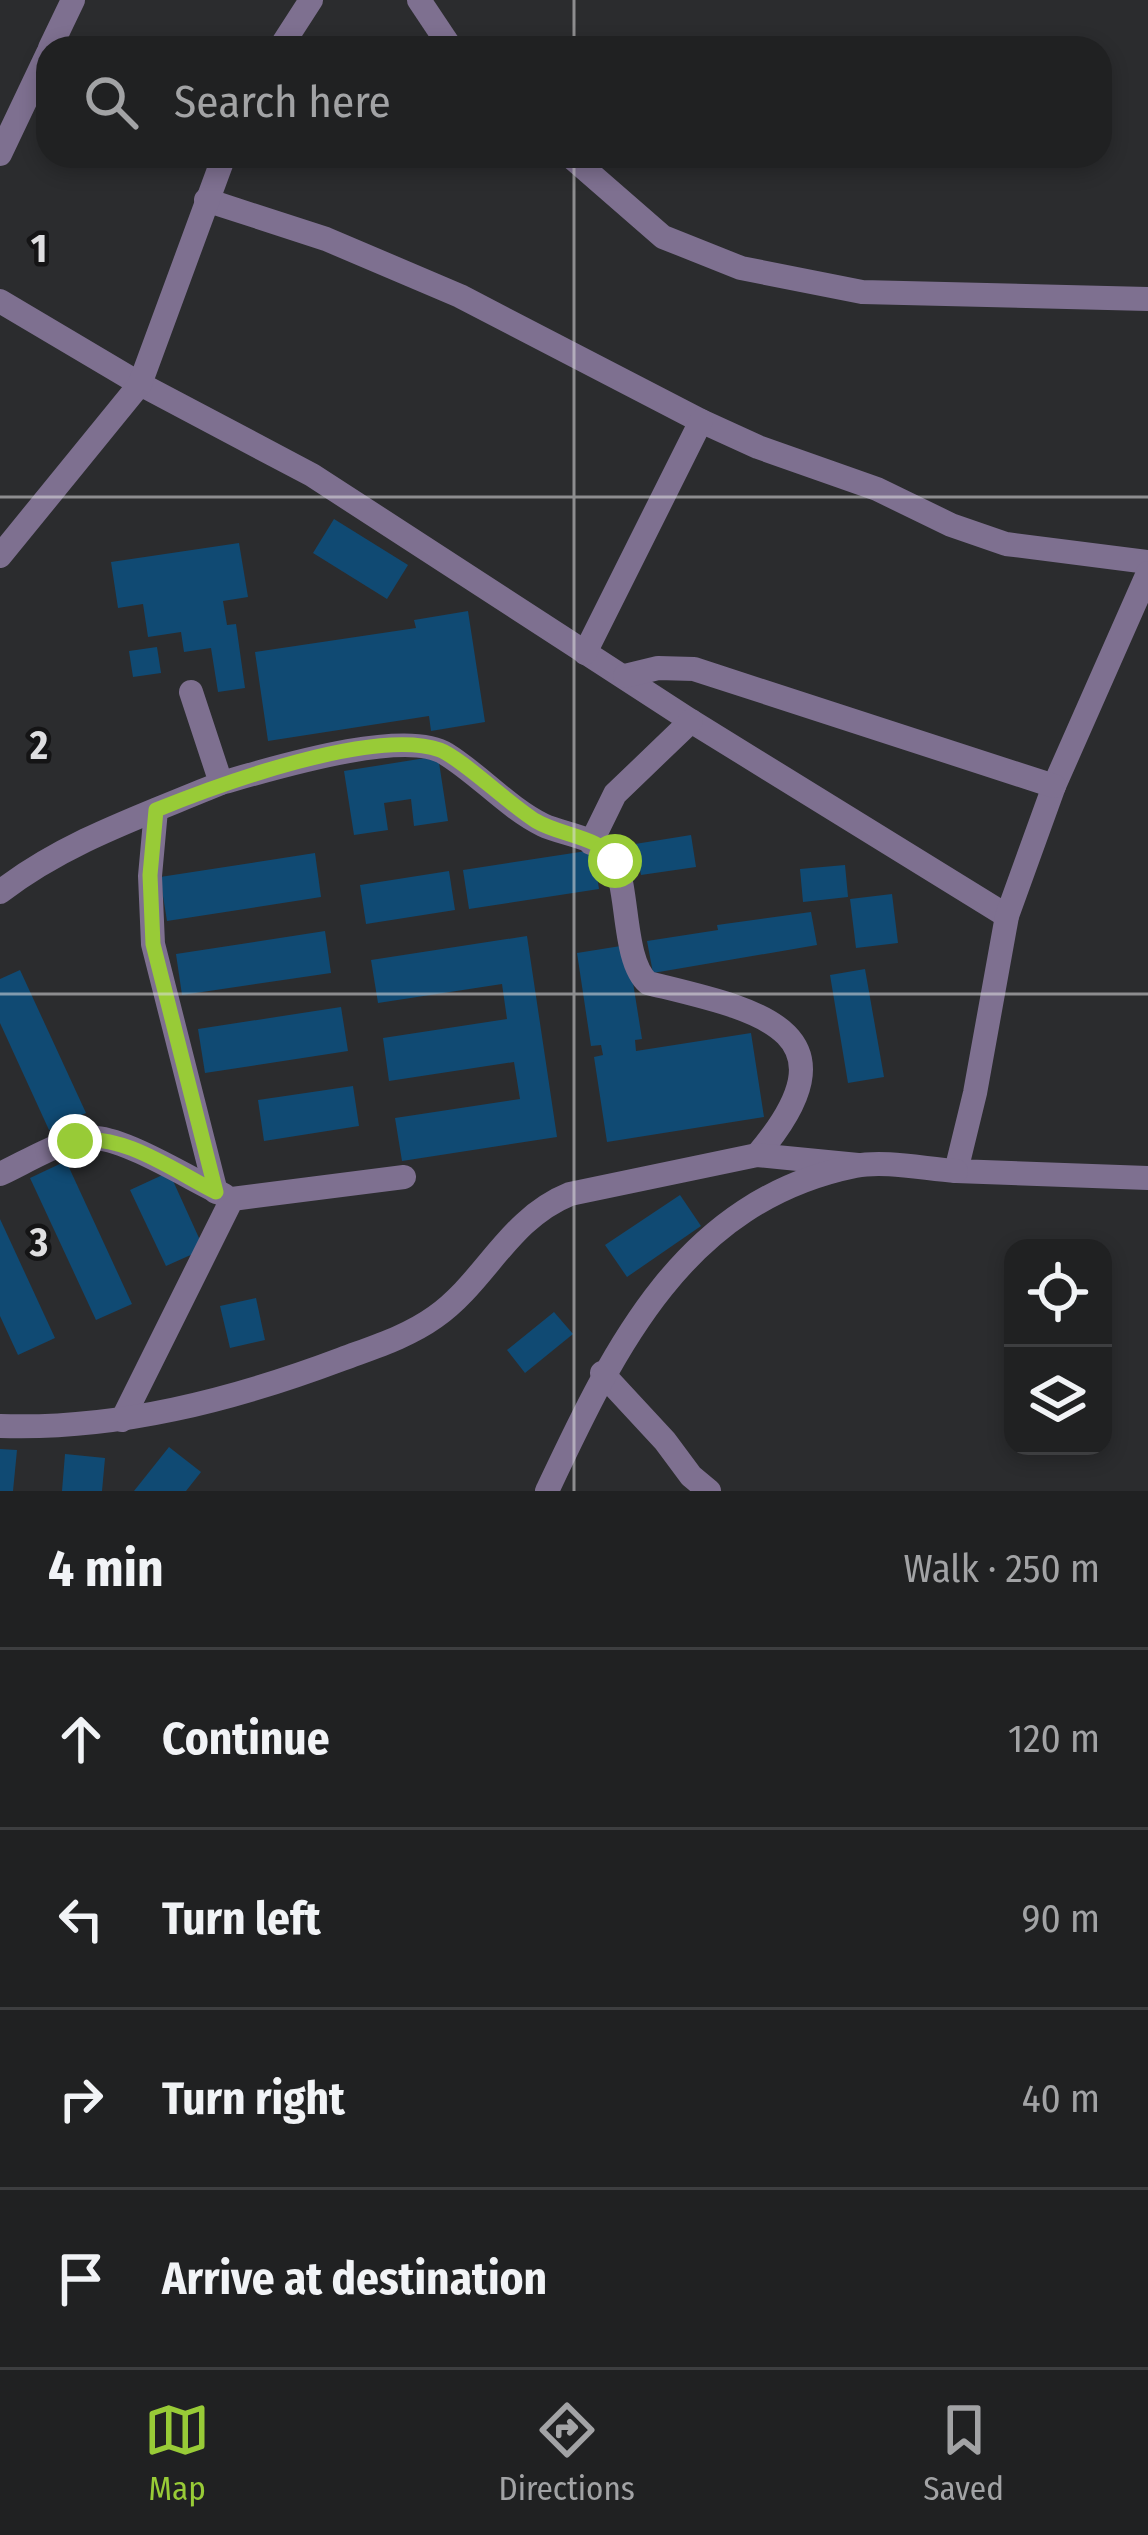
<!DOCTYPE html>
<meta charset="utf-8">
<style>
body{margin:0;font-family:"Fira Sans Condensed",sans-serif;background:#2d2e2f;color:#f1f3f6}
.controls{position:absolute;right:36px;bottom:36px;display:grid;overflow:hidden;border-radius:24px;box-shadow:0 6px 18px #0003}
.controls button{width:108px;height:108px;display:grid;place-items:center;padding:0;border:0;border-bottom:3px solid #3d3e40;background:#202122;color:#f1f3f6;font:60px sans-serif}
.stop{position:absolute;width:36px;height:36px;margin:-27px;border:9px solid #98cb37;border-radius:50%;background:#fff}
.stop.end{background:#98cb37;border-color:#fff;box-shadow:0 3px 12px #0008}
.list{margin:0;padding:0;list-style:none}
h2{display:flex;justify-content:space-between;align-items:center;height:156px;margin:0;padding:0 48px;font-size:51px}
h2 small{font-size:39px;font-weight:400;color:#a2a3a5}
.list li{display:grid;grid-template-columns:78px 1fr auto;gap:36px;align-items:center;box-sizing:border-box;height:180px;padding:0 48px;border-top:3px solid #3d3e40}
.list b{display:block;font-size:45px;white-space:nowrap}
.list em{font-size:39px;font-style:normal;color:#a2a3a5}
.icon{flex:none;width:66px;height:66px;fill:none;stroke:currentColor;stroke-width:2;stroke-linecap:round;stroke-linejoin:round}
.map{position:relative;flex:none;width:1148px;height:1491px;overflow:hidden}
.search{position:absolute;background:#202122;box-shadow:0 6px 18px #0003;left:36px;right:36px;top:36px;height:132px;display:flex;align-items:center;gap:30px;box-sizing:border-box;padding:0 42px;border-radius:36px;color:#a2a3a5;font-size:45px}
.sheet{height:876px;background:#202122}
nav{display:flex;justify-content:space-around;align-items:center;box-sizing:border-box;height:168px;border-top:3px solid #3d3e40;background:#202122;font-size:33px;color:#a2a3a5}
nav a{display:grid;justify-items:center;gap:6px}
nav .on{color:#98cb37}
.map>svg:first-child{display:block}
</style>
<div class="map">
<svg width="1148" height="1491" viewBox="0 0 1148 1491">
<rect width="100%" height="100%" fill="#2b2c2e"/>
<g fill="#104a73">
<polygon points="334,519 408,565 387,599 313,553"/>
<polygon points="239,543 248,597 223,601 227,625 236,624 245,688 218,692 211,648 184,652 181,632 148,637 143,604 118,608 111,562"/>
<polygon points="468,611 485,722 431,731 429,716 268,741 255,652 416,628 414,620"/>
<polygon points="157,647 161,673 133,677 129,651"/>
<polygon points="438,756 448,821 414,826 411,799 384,803 388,830 354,835 344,771"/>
<polygon points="691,835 696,867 641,875 635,844"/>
<polygon points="593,850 599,889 469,909 463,870"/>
<polygon points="315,853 321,897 167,921 160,877"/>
<polygon points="845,865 848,897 803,902 800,869"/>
<polygon points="449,871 455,910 366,924 360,885"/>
<polygon points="892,894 898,943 856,948 850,899"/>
<polygon points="811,912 817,945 653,973 647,941 718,930 717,925"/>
<polygon points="325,931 331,973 182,995 176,954"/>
<polygon points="527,936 557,1137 402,1161 395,1118 520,1099 514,1062 389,1081 383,1038 507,1019 502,984 378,1003 371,960"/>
<polygon points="627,945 642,1039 635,1040 636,1051 751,1033 764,1117 607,1142 594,1057 603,1055 601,1045 591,1046 577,953"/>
<polygon points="865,969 884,1077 848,1083 830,975"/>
<polygon points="20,970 86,1113 49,1130 0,1023 0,979"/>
<polygon points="341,1007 348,1051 205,1073 198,1029"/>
<polygon points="353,1086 359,1126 264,1141 258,1100"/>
<polygon points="66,1161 132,1304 96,1320 30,1178"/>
<polygon points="169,1172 204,1249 166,1266 130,1190"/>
<polygon points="680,1195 701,1226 627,1277 605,1245"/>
<polygon points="0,1219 55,1338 18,1355 0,1316"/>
<polygon points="256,1298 265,1340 230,1348 220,1306"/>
<polygon points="554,1312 573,1334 525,1373 507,1350"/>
<polygon points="169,1447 201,1472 186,1491 134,1491"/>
<polygon points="0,1449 17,1450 13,1491 0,1491"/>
<polygon points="65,1454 105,1458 102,1491 62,1491"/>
</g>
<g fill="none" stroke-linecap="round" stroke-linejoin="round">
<g stroke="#7e7090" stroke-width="24">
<polyline points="419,0 451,48"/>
<polyline points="50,48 73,0"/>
<polyline points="280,48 311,0"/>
<polyline points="0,154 48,53"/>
<polyline points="570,156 663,237 741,268 862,292 1148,299"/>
<polyline points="206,200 326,239 460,296 701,421 758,447 877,489 951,525 1006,544 1148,562"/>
<polyline points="0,301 140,384 312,475 691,721 1007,916"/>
<polyline points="0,556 140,384 224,156"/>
<polyline points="1148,573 1054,786 1007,916 975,1093 956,1171 1148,1178"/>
<polyline points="585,653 701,421"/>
<polyline points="625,676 658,668 694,669 1054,786"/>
<path d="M221,783C268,770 405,727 446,754C480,775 507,807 543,825C564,835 605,838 615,861C629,894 623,961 648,983C753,1009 865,1028 757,1155"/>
<polyline points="156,810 150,876 153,944 216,1192"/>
<polyline points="591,843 615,794 691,721"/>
<path d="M0,892C66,841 145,815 221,783L191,692"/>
<path d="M0,1174C27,1162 66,1136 96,1138C128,1140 192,1180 224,1195"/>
<polyline points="602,1373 665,1441 691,1476 709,1491"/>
<polyline points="122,1420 232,1199 404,1177"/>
<path d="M0,1426C117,1430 233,1400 342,1359C374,1347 407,1337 435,1317C486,1281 508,1219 570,1194L757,1155L858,1165"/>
<path d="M547,1491C614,1349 683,1201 855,1166C885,1160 925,1169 956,1171"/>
</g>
</g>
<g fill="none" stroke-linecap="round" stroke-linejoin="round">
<path stroke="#98cb37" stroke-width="15" d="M75,1141C122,1132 174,1171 216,1192L153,944L150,875L156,810C220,784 375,727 440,750C460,757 511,806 536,821C561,836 600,836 615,861"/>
</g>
<path fill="none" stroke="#dedee0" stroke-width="3" stroke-opacity="0.55" d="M574,0V48M574,156V1491M0,497H1148M0,994H1148"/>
<g font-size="39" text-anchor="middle" font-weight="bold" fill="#dedee0" stroke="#141415" stroke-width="9" stroke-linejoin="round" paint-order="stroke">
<text x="39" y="262">1</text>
<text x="39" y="759">2</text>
<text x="39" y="1256">3</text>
</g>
</svg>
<div class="controls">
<button><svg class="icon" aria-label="locate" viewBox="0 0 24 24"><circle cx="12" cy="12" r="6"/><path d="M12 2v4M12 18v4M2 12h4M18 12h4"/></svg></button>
<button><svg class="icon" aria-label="layers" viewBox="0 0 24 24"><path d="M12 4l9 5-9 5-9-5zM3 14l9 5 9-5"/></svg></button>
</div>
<div class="stop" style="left:615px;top:861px"></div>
<div class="stop end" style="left:75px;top:1141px"></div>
<div class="search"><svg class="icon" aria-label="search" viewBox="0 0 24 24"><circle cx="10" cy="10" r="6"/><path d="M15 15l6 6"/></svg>Search here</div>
</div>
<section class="sheet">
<h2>4 min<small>Walk · 250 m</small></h2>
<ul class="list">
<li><svg class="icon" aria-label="ahead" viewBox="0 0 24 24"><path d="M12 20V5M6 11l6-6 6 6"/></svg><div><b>Continue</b></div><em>120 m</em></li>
<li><svg class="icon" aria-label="left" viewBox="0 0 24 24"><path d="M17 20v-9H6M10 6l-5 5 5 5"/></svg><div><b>Turn left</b></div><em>90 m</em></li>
<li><svg class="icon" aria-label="right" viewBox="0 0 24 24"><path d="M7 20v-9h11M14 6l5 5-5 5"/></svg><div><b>Turn right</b></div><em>40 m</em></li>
<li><svg class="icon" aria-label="arrive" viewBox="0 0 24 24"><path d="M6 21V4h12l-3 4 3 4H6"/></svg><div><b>Arrive at destination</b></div></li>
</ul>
</section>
<nav>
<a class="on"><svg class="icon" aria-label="map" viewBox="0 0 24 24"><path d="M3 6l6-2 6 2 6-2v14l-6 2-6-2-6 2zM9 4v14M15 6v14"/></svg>Map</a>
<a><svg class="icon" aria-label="directions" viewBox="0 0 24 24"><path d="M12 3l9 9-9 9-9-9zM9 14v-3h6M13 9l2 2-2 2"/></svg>Directions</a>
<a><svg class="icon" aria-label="saved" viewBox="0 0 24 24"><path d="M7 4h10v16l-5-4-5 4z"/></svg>Saved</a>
</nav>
